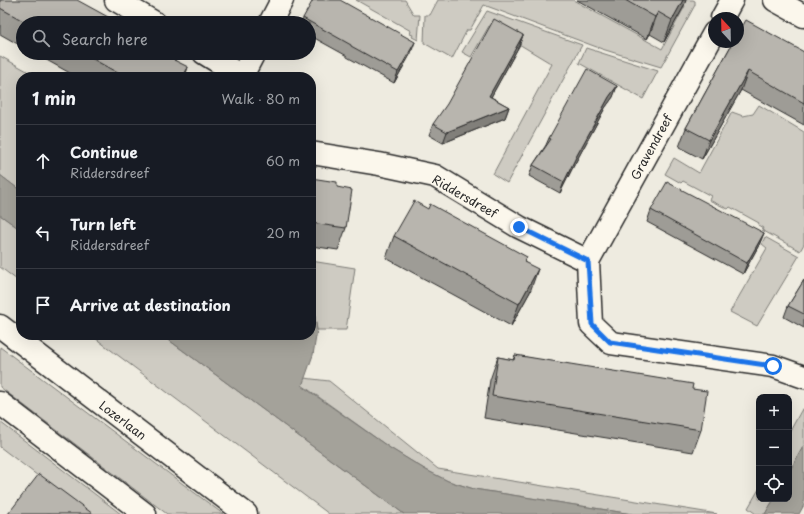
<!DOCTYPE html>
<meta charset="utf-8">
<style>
body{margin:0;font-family:"Playpen Sans",sans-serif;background:#242831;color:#f1f3f6}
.controls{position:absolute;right:12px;bottom:12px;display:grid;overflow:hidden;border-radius:8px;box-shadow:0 4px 16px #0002}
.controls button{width:36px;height:36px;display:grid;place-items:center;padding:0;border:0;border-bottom:1px solid #363941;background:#171b24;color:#f1f3f6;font:20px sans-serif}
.compass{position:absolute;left:708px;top:12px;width:36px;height:36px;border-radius:50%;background:#171b24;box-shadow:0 4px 16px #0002;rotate:338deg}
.stop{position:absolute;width:12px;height:12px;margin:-9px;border:3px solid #1a73e8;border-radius:50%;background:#fff}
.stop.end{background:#1a73e8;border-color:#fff;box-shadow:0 1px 4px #0008}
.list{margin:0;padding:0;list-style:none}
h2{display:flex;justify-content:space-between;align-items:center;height:52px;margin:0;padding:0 16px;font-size:17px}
h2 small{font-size:13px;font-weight:400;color:#9ea1a6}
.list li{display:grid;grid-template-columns:26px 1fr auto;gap:12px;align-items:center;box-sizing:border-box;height:72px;padding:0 16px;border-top:1px solid #363941}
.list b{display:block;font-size:15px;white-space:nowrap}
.list p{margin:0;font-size:13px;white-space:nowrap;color:#9ea1a6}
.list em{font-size:13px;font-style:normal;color:#9ea1a6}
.icon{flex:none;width:22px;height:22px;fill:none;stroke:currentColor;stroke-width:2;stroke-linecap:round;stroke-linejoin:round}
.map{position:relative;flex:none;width:804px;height:514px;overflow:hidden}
.search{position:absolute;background:#171b24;box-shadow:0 4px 16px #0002;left:16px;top:16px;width:300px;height:44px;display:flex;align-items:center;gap:10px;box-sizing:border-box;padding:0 14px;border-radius:22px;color:#9ea1a6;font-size:15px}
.panel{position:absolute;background:#171b24;box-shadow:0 4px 16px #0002;left:16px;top:72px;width:300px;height:268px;border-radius:16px}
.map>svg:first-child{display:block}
</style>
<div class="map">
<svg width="804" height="514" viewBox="0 0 804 514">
<rect width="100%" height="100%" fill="#eeebe0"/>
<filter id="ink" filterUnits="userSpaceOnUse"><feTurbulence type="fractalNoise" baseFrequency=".025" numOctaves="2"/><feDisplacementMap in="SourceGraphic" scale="8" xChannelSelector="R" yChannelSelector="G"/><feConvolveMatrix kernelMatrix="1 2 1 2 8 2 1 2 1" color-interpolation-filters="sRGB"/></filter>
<g filter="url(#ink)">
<g fill="#cecbc2" stroke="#7c7b76">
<polygon points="356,0 405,0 414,15 420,15 418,40 412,37 413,35 410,34 411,31"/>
<polygon points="438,0 573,0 662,49 685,6 675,0 693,0 695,1 695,5 661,67 602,49 484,5 470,30 467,30 452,59 424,43 425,15 430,15"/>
<polygon points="487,11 582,45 507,183 493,174 552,64 489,26 471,57 462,52"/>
<polygon points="586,48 658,71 643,99 579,63"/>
<polygon points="0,56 38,77 21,77 21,191 0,175"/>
<polygon points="759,105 804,132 804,244 800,251 762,230 763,228 758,225 759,223 730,207 728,209 709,200 711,196 683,181 681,183 665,174 674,158 699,173 732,112 743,116 753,114"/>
<polygon points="0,215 21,230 21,283 0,267"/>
<polygon points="765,237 799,256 757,326 730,312 767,248 762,244"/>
<polygon points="311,261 355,268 346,330 317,330 314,312 311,311"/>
<polygon points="91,335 162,335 404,514 329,514"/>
<polygon points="0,347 223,514 167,514 0,387"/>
<polygon points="304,378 329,381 438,469 717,514 632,514 474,489 448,481 426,470 390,448 302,385"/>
<polygon points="802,409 804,410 804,445 789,472 789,433"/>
<polygon points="0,422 121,514 88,514 0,447"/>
<polygon points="759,489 759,499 774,499 765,514 756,514 748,508"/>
</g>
<g fill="#a4a29a" stroke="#74726e">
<polygon points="0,175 21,191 21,230 0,215"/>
<polygon points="311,311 314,311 317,330 313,355 302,386 390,448 426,470 448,481 474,489 632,514 404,514 162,335 311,335"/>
<polygon points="804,445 804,505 799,514 765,514 774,499 789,499 789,472"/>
</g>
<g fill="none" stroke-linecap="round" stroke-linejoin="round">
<defs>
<g id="minor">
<polyline points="116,0 155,23"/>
<polyline points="775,0 804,16"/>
<polyline points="722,18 732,0"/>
<polyline points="270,23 282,0"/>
<polyline points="204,53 243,77"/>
<polyline points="242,76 254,53"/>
<polyline points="311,153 379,164 435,176 519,227 588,261 591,324 611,343 773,366 804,377"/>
<polyline points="588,261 714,33"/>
</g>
<g id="primary">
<polyline points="0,326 246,514"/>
<polyline points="0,403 145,514"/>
</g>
</defs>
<use href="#minor" stroke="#2b2b2b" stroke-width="25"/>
<use href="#primary" stroke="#2b2b2b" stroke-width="25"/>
<use href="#minor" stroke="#fbf7ec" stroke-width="22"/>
<use href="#primary" stroke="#fbf7ec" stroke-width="22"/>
</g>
<g fill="#9e9c96" stroke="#2b2b2b">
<polygon points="0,0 119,23 23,23 23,47 0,34"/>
<polygon points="577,0 686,0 683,8 664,42 650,34 647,39"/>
<polygon points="303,18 411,53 394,83 347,57 347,56 309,35 309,23 302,23"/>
<polygon points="523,35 519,46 491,97 509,107 505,118 443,143 429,135 433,124"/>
<polygon points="733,42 804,52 804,125 741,90 702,159 679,147 686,128"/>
<polygon points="34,53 173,53 177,55 175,60 185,77 77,77"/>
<polygon points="617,86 613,97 605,108 572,169 560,193 529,176 533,165 546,145 549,138"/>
<polygon points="311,178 337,187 346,228 338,250 311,246"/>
<polygon points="651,210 764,233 759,245 743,274 647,222"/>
<polygon points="394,236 525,262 530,292 511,326 386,258"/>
<polygon points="804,280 804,328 784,317 788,306"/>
<polygon points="515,355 692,389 701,430 693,452 484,418 490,380 498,357 513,360"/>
</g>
<g fill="#817f7a" stroke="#2b2b2b">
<polygon points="683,0 686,0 683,8 664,42 672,20"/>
<polygon points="658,12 650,34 647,39 655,17"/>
<polygon points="523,35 519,46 485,108 489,96"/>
<polygon points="415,42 411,53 394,83 398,72"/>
<polygon points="188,67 185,77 183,77"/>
<polygon points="748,71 741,90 702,159 709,140"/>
<polygon points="617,86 613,97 605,108 572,169 560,193 564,182 576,157 609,97"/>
<polygon points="509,107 505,118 443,143 447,132"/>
<polygon points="764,233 759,245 743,274 747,263"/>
<polygon points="538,269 530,292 511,326 519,304"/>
</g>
<g fill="#b8b5ae" stroke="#2b2b2b">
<polygon points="0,0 77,0 119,23 27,23 0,8"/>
<polygon points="313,0 340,0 415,42 398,72 351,46 351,45 303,18"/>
<polygon points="625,0 683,0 672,20 658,12 655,17"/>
<polygon points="494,19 523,35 489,96 509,107 447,132 433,124 447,104"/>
<polygon points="746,20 804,52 804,103 748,71 709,140 686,128 733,42 738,42 738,34"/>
<polygon points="82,53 173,53 177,55 174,60 188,67 183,77 125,77"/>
<polygon points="587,69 617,86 609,97 576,157 564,182 533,165 551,139 549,138"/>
<polygon points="311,178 337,182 337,187 352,190 346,228 311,223"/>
<polygon points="667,182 764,233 747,263 651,210"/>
<polygon points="414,201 428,209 430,204 527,257 524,262 538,269 519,304 394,236"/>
<polygon points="804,280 804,314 788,306"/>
<polygon points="515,355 693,384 692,389 707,391 701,430 492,396 498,357 514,360"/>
<polygon points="39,474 93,514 8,514"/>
</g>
</g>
<g fill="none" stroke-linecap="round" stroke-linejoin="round" filter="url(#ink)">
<polyline stroke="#1a73e8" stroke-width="5" points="519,227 588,261 592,324 610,342 773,366"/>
</g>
<g text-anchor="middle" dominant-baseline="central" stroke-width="3" stroke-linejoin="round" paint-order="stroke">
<g font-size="12" fill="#2b2b2b" stroke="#fbf7ec">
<text transform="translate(651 147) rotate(-61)">Gravendreef</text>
<text transform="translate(465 196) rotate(30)">Riddersdreef</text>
<text transform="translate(123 420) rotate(37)">Lozerlaan</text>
</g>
</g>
</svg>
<div class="controls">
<button>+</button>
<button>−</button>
<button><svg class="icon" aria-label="locate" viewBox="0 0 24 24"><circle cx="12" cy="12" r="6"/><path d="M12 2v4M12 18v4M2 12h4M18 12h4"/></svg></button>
</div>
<svg class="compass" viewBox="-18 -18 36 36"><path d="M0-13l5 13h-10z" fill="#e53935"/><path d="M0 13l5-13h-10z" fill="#9ea1a6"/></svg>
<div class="stop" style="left:773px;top:366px"></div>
<div class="stop end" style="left:519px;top:227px"></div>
<div class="search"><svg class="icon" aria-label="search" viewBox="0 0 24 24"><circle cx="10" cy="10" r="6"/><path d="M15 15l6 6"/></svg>Search here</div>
<section class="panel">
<h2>1 min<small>Walk · 80 m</small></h2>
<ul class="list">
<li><svg class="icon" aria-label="ahead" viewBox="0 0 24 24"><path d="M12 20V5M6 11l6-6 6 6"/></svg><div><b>Continue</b><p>Riddersdreef</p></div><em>60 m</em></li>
<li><svg class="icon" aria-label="left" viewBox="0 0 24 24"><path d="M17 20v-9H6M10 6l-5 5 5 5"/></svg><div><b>Turn left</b><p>Riddersdreef</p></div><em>20 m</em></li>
<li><svg class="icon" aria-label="arrive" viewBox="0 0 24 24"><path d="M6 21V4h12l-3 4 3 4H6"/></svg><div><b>Arrive at destination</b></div></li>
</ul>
</section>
</div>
